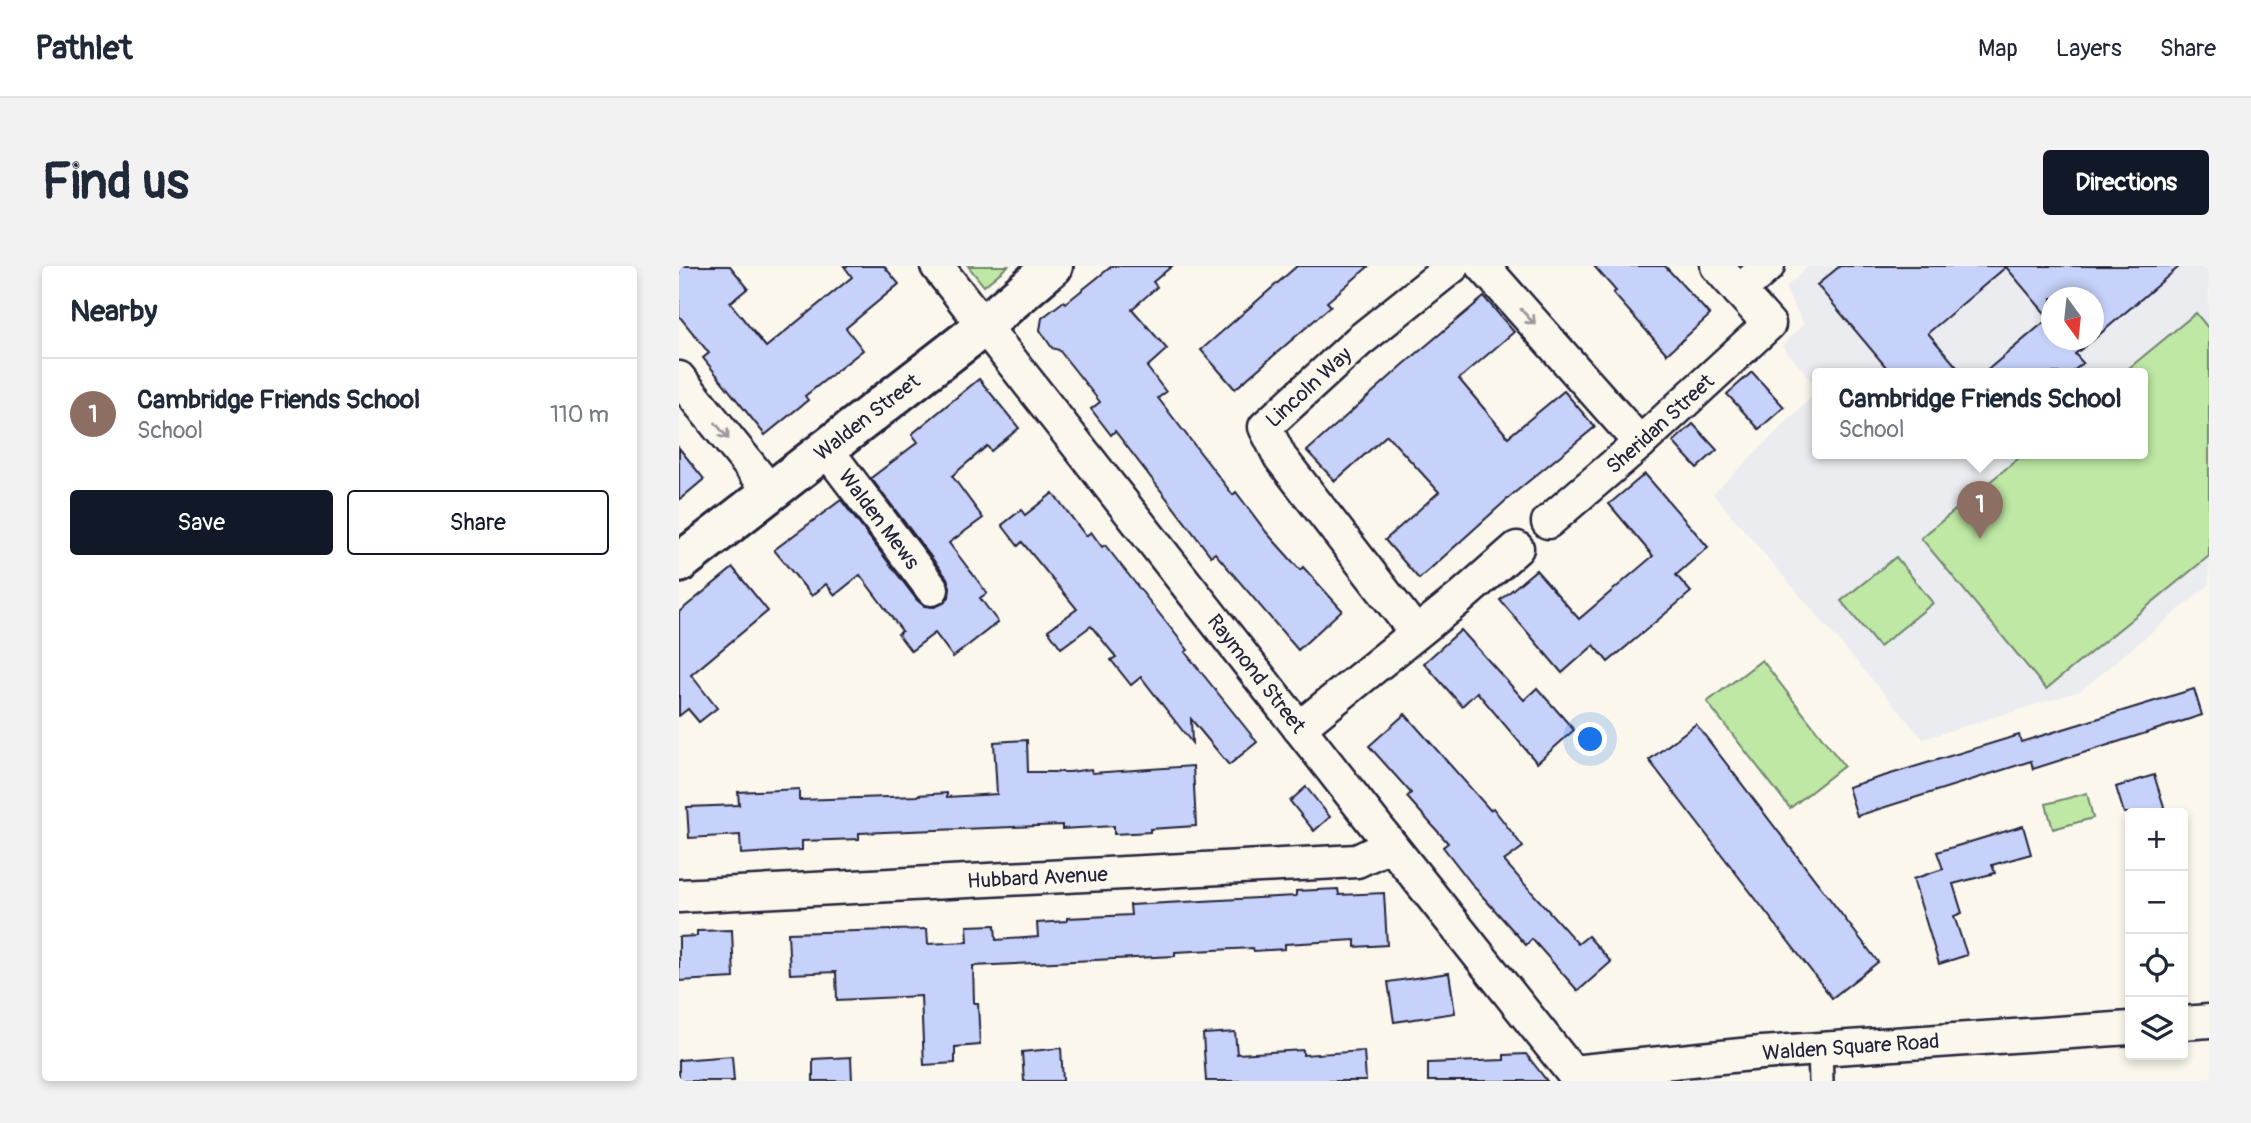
<!DOCTYPE html>
<meta charset="utf-8">
<style>
body{margin:0;font-family:Pangolin,sans-serif;background:#f2f2f3;color:#1f2937}
.controls{position:absolute;right:21px;bottom:21px;display:grid;overflow:hidden;border-radius:7px;box-shadow:0 4px 10px #0003}
.controls button{width:63px;height:63px;display:grid;place-items:center;padding:0;border:0;border-bottom:2px solid #e0e1e3;background:#fff;color:#1f2937;font:35px sans-serif}
.compass{position:absolute;left:1362px;top:21px;width:63px;height:63px;border-radius:50%;background:#fff;box-shadow:0 4px 10px #0003;rotate:165deg}
.you{position:absolute;left:912px;top:474px;width:24px;height:24px;margin:-18px;border:5px solid #fff;border-radius:50%;background:#1a73e8;box-shadow:0 0 0 10px #1a73e833}
.badge{display:grid;place-items:center;width:46px;height:46px;border-radius:50%;background:#111827;color:#fff;font-size:23px;font-weight:700}
.pin{position:absolute;translate:-50% -58px;filter:drop-shadow(0 2px 4px #0008)}
.pin::after{content:'';position:absolute;top:37px;width:24px;height:21px;background:inherit;clip-path:polygon(0 0,100% 0,50% 100%)}
.popup{position:absolute;left:1133px;top:102px;width:336px;height:91px;box-sizing:border-box;display:grid;place-content:center;border-radius:7px;background:#fff;filter:drop-shadow(0 2px 5px #0005);font-size:23px;white-space:nowrap;color:#747a83}
.popup b{font-size:26px;color:#1f2937}
.popup::after{content:'';position:absolute;left:50%;top:100%;margin-left:-14px;border:14px solid transparent;border-top-color:#fff}
.list{margin:0;padding:0;list-style:none}
h2{display:flex;justify-content:space-between;align-items:center;height:91px;margin:0;padding:0 28px;font-size:30px}
h2 small{font-size:23px;font-weight:400;color:#747a83}
.list li{display:grid;grid-template-columns:46px 1fr auto;gap:21px;align-items:center;box-sizing:border-box;height:112px;padding:0 28px;border-top:2px solid #e0e1e3}
.list b{display:block;font-size:26px;white-space:nowrap}
.list p{margin:0;font-size:23px;white-space:nowrap;color:#747a83}
.list em{font-size:23px;font-style:normal;color:#747a83}
.actions{display:flex;gap:14px;padding:21px 28px}
.actions a{flex:1;padding:16px 0;border:2px solid #111827;border-radius:7px;text-align:center;font-size:24px;color:#111827}
.actions .main{background:#111827;color:#fff}
.icon{flex:none;width:38px;height:38px;fill:none;stroke:currentColor;stroke-width:2;stroke-linecap:round;stroke-linejoin:round}
.map{position:relative;flex:none;width:1530px;height:815px;overflow:hidden;border-radius:7px}
header{display:flex;align-items:center;gap:42px;box-sizing:border-box;height:98px;padding:0 35px;background:#fff;border-bottom:2px solid #e0e1e3}
header strong{font-size:33px}
nav{display:flex;gap:38px;margin-inline-start:auto;font-size:24px}
.intro{display:flex;align-items:center;justify-content:space-between;box-sizing:border-box;height:168px;padding:0 42px}
h1{margin:0;font-size:49px}
.button{padding:18px 32px;border-radius:7px;background:#111827;color:#fff;font-size:24px;font-weight:700}
main{display:flex;gap:42px;padding:0 42px}
aside{flex:1;background:#fff;border-radius:7px;box-shadow:0 4px 10px #0003}
.map>svg:first-child{display:block}
</style>
<header>
<strong>Pathlet</strong>
<nav><a>Map</a><a>Layers</a><a>Share</a></nav>
</header>
<div class="intro"><h1>Find us</h1><a class="button">Directions</a></div>
<main>
<aside>
<h2>Nearby<small></small></h2>
<ul class="list">
<li><span class="badge" style="background:#8d6e63">1</span><div><b>Cambridge Friends School</b><p>School</p></div><em>110 m</em></li>
</ul>
<div class="actions"><a class="main">Save</a><a>Share</a></div>
</aside>
<div class="map">
<svg width="1530" height="815" viewBox="0 0 1530 815">
<rect width="100%" height="100%" fill="#fbf7ec"/>
<filter id="ink" filterUnits="userSpaceOnUse"><feTurbulence type="fractalNoise" baseFrequency=".0143" numOctaves="2"/><feDisplacementMap in="SourceGraphic" scale="14" xChannelSelector="R" yChannelSelector="G"/><feConvolveMatrix kernelMatrix="1 2 1 2 8 2 1 2 1" color-interpolation-filters="sRGB"/></filter>
<g filter="url(#ink)">
<path fill="#ebecf0" fill-rule="evenodd" d="M1130,0H1530V319L1401,425L1244,473L1034,228L1138,126V187H1464V107H1138V121L1103,80L1125,58L1107,25V21ZM1372,32H1414V74H1372Z"/>
<g fill="#bee8a4" stroke="#708570" stroke-width="2">
<polygon points="289,0 329,0 305,20"/>
<polygon points="1517,47 1530,63 1530,290 1367,423 1242,272 1346,187 1464,187 1464,107 1444,107"/>
<polygon points="1217,291 1254,337 1200,381 1162,335"/>
<polygon points="1083,394 1165,500 1111,542 1028,436"/>
<polygon points="1408,527 1414,552 1374,563 1367,538"/>
</g>
<g fill="#c6d2fa" stroke="#22223b" stroke-width="2">
<polygon points="0,0 51,0 69,22 51,37 87,81 173,11 165,0 205,0 220,18 167,62 184,84 126,130 129,134 86,169 24,92 30,87 0,50"/>
<polygon points="433,0 493,0 474,16 478,21 453,43 488,83 468,101 487,126 479,132 554,229 557,226 588,267 621,304 624,301 663,344 619,384 536,287 532,290 436,165 432,169 412,143 421,136 380,84 373,82 361,64 363,52 385,35 387,37"/>
<polygon points="618,0 690,0 648,36 652,40 556,123 522,84"/>
<polygon points="915,0 986,0 1031,49 988,88 934,27 937,25"/>
<polygon points="1161,0 1501,0 1415,73 1415,32 1373,32 1373,74 1414,74 1396,88 1404,97 1392,107 1305,107 1370,52 1327,1 1249,67 1283,107 1212,107 1138,19"/>
<polygon points="805,31 835,66 780,113 829,171 885,125 916,161 834,228 740,313 706,274 760,226 708,169 656,215 628,185 724,99"/>
<polygon points="1073,106 1105,141 1080,163 1048,128"/>
<polygon points="300,113 340,162 312,185 308,180 273,210 304,252 270,277 308,327 301,332 319,356 274,391 256,367 232,385 219,368 223,365 181,309 156,329 147,318 133,330 95,284 162,234 238,334 245,340 255,341 265,337 270,331 271,321 268,312 192,212 239,176 233,168"/>
<polygon points="1014,158 1038,184 1018,202 994,176"/>
<polygon points="0,182 25,213 0,234"/>
<polygon points="966,208 1029,281 997,309 1012,326 929,396 915,379 883,407 821,334 857,304 900,353 974,290 930,238"/>
<polygon points="374,227 407,270 412,266 423,281 426,279 509,384 506,386 578,476 550,499 512,453 513,477 462,411 452,419 432,394 437,391 412,360 382,382 369,364 398,343 343,276 339,280 323,259 342,244 346,249"/>
<polygon points="54,302 89,345 12,409 38,442 20,456 9,443 0,450 0,346"/>
<polygon points="782,364 845,434 858,422 895,464 858,497 798,426 783,440 745,397"/>
<polygon points="1515,423 1523,449 1354,503 1352,495 1178,550 1169,521 1340,469 1342,476"/>
<polygon points="726,448 811,544 814,542 844,581 825,595 899,678 909,670 932,696 899,725 853,673 847,679 796,622 764,581 769,577 728,531 732,527 690,480"/>
<polygon points="1017,458 1199,696 1153,732 970,494"/>
<polygon points="348,474 349,506 391,506 412,503 413,507 514,500 517,560 471,563 471,566 435,568 435,560 383,563 383,559 180,567 180,573 123,575 123,584 62,588 61,569 10,572 8,541 60,539 59,526 120,523 120,534 239,530 239,529 268,527 268,531 318,528 315,476"/>
<polygon points="1475,509 1487,547 1445,547 1437,521"/>
<polygon points="627,521 651,551 635,565 611,535"/>
<polygon points="1344,560 1352,588 1313,599 1316,607 1274,618 1283,647 1275,650 1288,689 1260,698 1234,613 1264,603 1258,586"/>
<polygon points="659,623 660,629 705,627 708,679 676,681 676,674 606,678 606,683 575,685 574,682 496,686 496,690 294,700 295,737 299,737 301,779 276,781 276,797 245,799 242,730 158,734 157,706 111,708 109,667 248,663 249,678 289,676 288,660 316,659 317,674 359,671 358,657 388,655 388,652 452,649 451,639 617,630 617,625"/>
<polygon points="53,664 55,712 0,715 0,671 18,670 18,665"/>
<polygon points="770,707 776,747 715,756 709,716"/>
<polygon points="556,766 558,788 624,784 624,789 685,785 687,815 527,815 524,768"/>
<polygon points="382,782 384,815 345,815 343,786"/>
<polygon points="847,788 868,815 749,815 749,797 825,794 825,789"/>
<polygon points="53,790 55,815 0,815 0,794"/>
<polygon points="172,791 173,815 134,815 134,793"/>
</g>
<g fill="none" stroke-linecap="round" stroke-linejoin="round">
<defs>
<polyline id="pedestrian" points="1141,783 1142,815"/>
<g id="minor">
<path id="s1" d="M258,0L712,579L900,815"/>
<polyline points="804,0 961,177"/>
<polyline points="1060,25 1089,0"/>
<polyline points="0,112 92,226"/>
<path id="s2" d="M147,183L253,323"/>
<path id="s3" d="M869,256L961,177L1090,58L1038,0"/>
<path id="s4" d="M737,367L601,191L586,161L680,75L774,0"/>
<polyline points="620,462 781,332 838,282"/>
<path id="s5" d="M0,630L678,595L712,579"/>
<polyline points="1504,757 1530,755"/>
<path id="s6" d="M893,806L1082,787L1451,762"/>
</g>
<g id="tertiary">
<path id="s7" d="M0,297L290,72L374,0"/>
</g>
</defs>
<use href="#pedestrian" stroke="#22223b" stroke-width="28"/>
<use href="#minor" stroke="#22223b" stroke-width="37"/>
<use href="#tertiary" stroke="#22223b" stroke-width="44"/>
<use href="#pedestrian" stroke="#fbf7ec" stroke-width="23"/>
<use href="#minor" stroke="#fbf7ec" stroke-width="32"/>
<use href="#tertiary" stroke="#fbf7ec" stroke-width="38"/>
</g>
<defs><path id="oneway-shaft" d="M-6 0H5M1.5-3L5.5 0L1.5 3" fill="none" stroke-width="1.6" stroke-linecap="round" stroke-linejoin="round" transform="scale(1.75)"/></defs>
<g stroke="#99979c">
<use href="#oneway-shaft" transform="translate(849 51) rotate(48)"/>
<use href="#oneway-shaft" transform="translate(43 165) rotate(51)"/>
</g>
</g>
<g text-anchor="middle" dominant-baseline="central" stroke-width="5" stroke-linejoin="round" paint-order="stroke">
<g font-size="21" fill="#22223b" stroke="#fbf7ec">
<text stroke="none"><textPath href="#s4" startOffset="315">Lincoln Way</textPath></text>
<text stroke="none"><textPath href="#s7" startOffset="238">Walden Street</textPath></text>
<text stroke="none"><textPath href="#s3" startOffset="149">Sheridan Street</textPath></text>
<text stroke="none"><textPath href="#s2" startOffset="88">Walden Mews</textPath></text>
<text stroke="none"><textPath href="#s1" startOffset="518">Raymond Street</textPath></text>
<text stroke="none"><textPath href="#s5" startOffset="359">Hubbard Avenue</textPath></text>
<text stroke="none"><textPath href="#s6" startOffset="280">Walden Square Road</textPath></text>
</g>
</g>
</svg>
<div class="controls">
<button>+</button>
<button>−</button>
<button><svg class="icon" aria-label="locate" viewBox="0 0 24 24"><circle cx="12" cy="12" r="6"/><path d="M12 2v4M12 18v4M2 12h4M18 12h4"/></svg></button>
<button><svg class="icon" aria-label="layers" viewBox="0 0 24 24"><path d="M12 4l9 5-9 5-9-5zM3 14l9 5 9-5"/></svg></button>
</div>
<svg class="compass" viewBox="-18 -18 36 36"><path d="M0-13l5 13h-10z" fill="#e53935"/><path d="M0 13l5-13h-10z" fill="#747a83"/></svg>
<div class="you"></div>
<div class="pin badge" style="left:1301px;top:273px;background:#8d6e63">1</div>
<div class="popup"><b>Cambridge Friends School</b>School</div>
</div>
</main>
